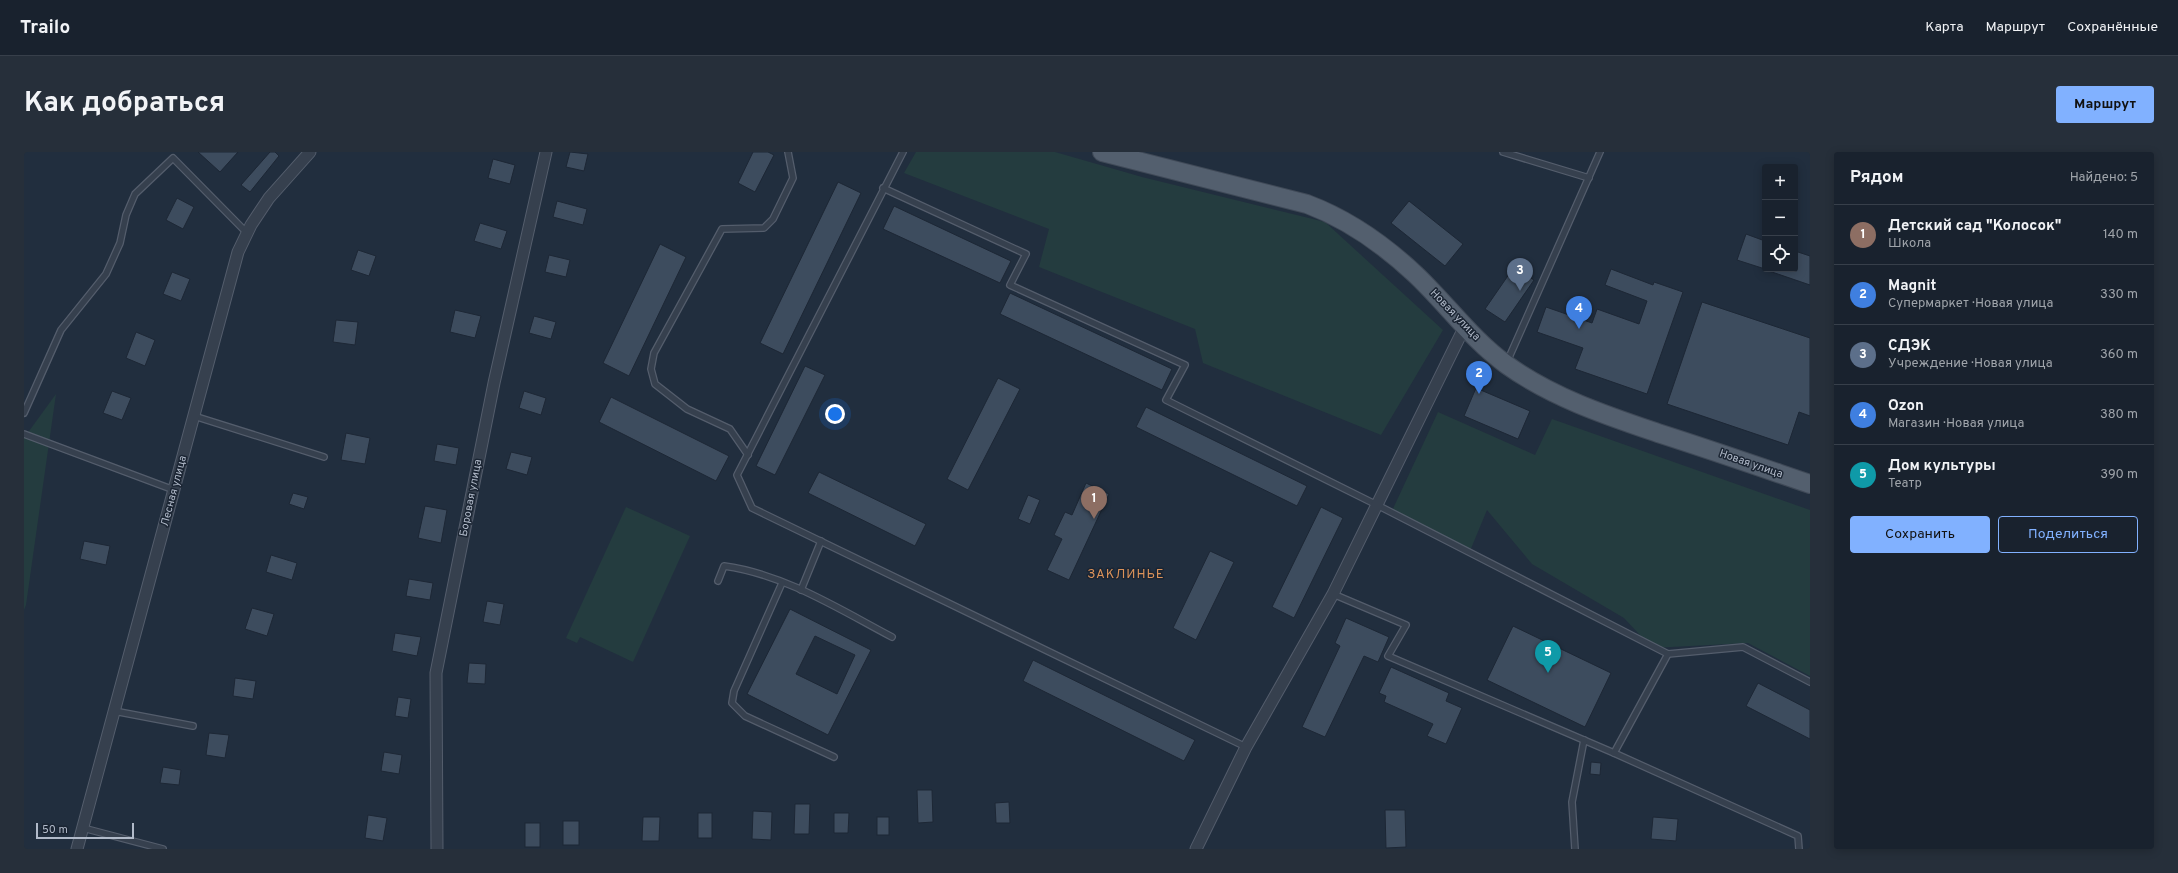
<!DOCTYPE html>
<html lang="ru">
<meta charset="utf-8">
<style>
body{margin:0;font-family:Overpass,sans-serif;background:#262f3a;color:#f1f3f6}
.controls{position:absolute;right:12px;top:12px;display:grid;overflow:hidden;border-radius:4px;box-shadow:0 2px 10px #0003}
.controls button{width:36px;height:36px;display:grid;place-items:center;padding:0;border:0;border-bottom:1px solid #373f4a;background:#19222e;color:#f1f3f6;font:20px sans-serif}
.scale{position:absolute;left:12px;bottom:10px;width:98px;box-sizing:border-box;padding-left:4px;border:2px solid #b1bac9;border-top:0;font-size:11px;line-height:14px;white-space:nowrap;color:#b1bac9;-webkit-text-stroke:3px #1b2533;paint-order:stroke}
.you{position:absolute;left:811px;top:262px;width:14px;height:14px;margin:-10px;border:3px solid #fff;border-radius:50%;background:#1a73e8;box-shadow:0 0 0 6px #1a73e833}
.badge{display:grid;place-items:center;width:26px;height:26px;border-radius:50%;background:#81b1ff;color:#fff;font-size:13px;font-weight:700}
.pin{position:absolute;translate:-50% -33px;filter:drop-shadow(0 1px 2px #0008)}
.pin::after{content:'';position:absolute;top:21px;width:14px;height:12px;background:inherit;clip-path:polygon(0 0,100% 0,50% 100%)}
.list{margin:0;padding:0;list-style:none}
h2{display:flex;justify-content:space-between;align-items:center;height:52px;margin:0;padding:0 16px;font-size:17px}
h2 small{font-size:13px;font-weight:400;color:#9fa4aa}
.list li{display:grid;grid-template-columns:26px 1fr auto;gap:12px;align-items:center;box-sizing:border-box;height:60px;padding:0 16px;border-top:1px solid #373f4a}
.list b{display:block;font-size:15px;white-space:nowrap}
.list p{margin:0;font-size:13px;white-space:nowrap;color:#9fa4aa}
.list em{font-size:13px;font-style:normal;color:#9fa4aa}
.actions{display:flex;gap:8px;padding:12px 16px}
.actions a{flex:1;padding:9px 0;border:1px solid #81b1ff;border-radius:4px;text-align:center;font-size:14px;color:#81b1ff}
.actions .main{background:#81b1ff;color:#111}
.icon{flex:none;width:22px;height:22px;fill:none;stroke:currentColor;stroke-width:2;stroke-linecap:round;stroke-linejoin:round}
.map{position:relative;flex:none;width:1786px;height:697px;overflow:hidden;border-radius:4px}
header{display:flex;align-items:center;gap:24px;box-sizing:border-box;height:56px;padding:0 20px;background:#19222e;border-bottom:1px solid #373f4a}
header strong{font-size:19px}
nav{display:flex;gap:22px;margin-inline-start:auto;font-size:14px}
.intro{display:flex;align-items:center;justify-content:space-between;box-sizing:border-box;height:96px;padding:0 24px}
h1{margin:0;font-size:28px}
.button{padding:10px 18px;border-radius:4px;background:#81b1ff;color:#111;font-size:14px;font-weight:700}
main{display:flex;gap:24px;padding:0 24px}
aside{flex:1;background:#19222e;border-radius:4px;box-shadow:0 2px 10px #0003}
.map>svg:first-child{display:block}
</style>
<header>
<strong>Trailo</strong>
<nav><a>Карта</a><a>Маршрут</a><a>Сохранённые</a></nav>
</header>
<div class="intro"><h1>Как добраться</h1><a class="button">Маршрут</a></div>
<main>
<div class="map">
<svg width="1786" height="697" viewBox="0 0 1786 697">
<rect width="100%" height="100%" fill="#212e3e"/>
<g fill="#243c3f">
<polygon points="892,0 1031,0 1118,25 1301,70 1419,178 1357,283 1179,211 1171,177 1015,115 1025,77 880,21"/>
<polygon points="32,242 2,453 0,458 0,286"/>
<polygon points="1414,260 1511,303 1528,267 1786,358 1786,524 1724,491 1628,496 1600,466 1508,412 1463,358 1446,399 1367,361"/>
<polygon points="602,355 666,384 609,510 556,485 553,491 542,486"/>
</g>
<g fill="#3d4c5e" stroke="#1d2735" fill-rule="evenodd">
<polygon points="174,0 214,0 196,20"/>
<polygon points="246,0 251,0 255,4 226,40 217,33"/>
<polygon points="546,0 564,2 560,19 542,15"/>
<polygon points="729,0 744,0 750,3 731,40 714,31"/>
<polygon points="469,7 491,13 486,32 464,26"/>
<polygon points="814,30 837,41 759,202 736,191"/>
<polygon points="153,46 170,55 159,77 142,68"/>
<polygon points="533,49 563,57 559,73 529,65"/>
<polygon points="1385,49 1439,92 1421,114 1367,71"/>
<polygon points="870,54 987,109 976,131 859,77"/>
<polygon points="456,71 483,79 477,97 450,89"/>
<polygon points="1722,82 1741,89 1741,117 1713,108"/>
<polygon points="636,92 662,105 605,224 579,211"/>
<polygon points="334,98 352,104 345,124 327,118"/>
<polygon points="1771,99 1786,104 1786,133 1745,119 1746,117 1771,117"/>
<polygon points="525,103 546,108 542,125 521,120"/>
<polygon points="1490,115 1510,128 1481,170 1461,157"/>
<polygon points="1587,117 1629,133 1630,130 1659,140 1623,242 1551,217 1559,196 1513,180 1522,155 1568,171 1573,157 1615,172 1623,149 1581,133"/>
<polygon points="148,120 166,127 157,149 139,142"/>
<polygon points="986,141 1148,217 1138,238 976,162"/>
<polygon points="1678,150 1786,186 1786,264 1775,260 1764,293 1643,252"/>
<polygon points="431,158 457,164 451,186 426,180"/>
<polygon points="510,164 532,170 527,187 505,181"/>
<polygon points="312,168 334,170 331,193 309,190"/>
<polygon points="112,180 131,188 121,214 102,206"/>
<polygon points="781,214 801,223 751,323 732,314"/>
<polygon points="974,226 996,237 944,338 923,327"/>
<polygon points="1452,236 1506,259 1494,287 1440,264"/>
<polygon points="88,239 107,246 98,268 79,261"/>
<polygon points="500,239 522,246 517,263 495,256"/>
<polygon points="587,245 705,304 692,329 575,270"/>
<polygon points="1122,255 1283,334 1273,354 1112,275"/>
<polygon points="322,281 346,286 341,312 317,308"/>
<polygon points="413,292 435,296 432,313 410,309"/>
<polygon points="487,300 508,305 503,323 482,317"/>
<polygon points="795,320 902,372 891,394 784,341"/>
<polygon points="1062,331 1085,342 1045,428 1023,418 1038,387 1030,383 1041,360 1048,363"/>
<polygon points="269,341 284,345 280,357 265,352"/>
<polygon points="1004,343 1016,348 1006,372 994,367"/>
<polygon points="401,354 423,358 417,391 394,386"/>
<polygon points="1297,355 1319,366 1270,466 1248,455"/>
<polygon points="60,389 86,394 82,413 56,407"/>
<polygon points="1186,399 1210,410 1172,488 1149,476"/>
<polygon points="247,403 273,411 268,428 242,420"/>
<polygon points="385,427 409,431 406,448 382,444"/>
<polygon points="463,449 480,452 476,473 459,470"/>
<polygon points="228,456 250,462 243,484 221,477"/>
<path d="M766,457L847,498L804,583L723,542ZM791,484L831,503L813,542L772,522Z"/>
<polygon points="1322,466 1365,485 1354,510 1340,504 1301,585 1278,575 1316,494 1311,491"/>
<polygon points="1489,474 1587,521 1561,575 1463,528"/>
<polygon points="371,481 397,485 393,504 368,499"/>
<polygon points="1009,508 1171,588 1160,609 999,529"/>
<polygon points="445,511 462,512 461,532 443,531"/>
<polygon points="1367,515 1425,541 1422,549 1438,556 1422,592 1403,584 1409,572 1360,550 1362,544 1355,541"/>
<polygon points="211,526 232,529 229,547 209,544"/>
<polygon points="1734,531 1786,558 1786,587 1722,554"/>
<polygon points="374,545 387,547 384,566 371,564"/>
<polygon points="185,581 205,583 201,606 182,603"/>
<polygon points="360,600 378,603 375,622 357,619"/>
<polygon points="1567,610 1577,611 1576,623 1566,622"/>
<polygon points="139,615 157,618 155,633 136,631"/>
<polygon points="893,638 908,638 909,670 894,671"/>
<polygon points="985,650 986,671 972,671 971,651"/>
<polygon points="771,652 786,652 785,682 770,682"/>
<polygon points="1361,658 1381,658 1382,695 1362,696"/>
<polygon points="729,659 748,660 747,688 728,687"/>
<rect x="674" y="661" width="14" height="25"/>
<polygon points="810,661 825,661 824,681 810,681"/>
<polygon points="344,663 363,666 359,689 341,686"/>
<polygon points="619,665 636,665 635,689 618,689"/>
<rect x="853" y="665" width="12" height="18"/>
<polygon points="1629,665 1654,667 1652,689 1627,687"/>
<rect x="539" y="669" width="16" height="24"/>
<rect x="501" y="671" width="15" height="24"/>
</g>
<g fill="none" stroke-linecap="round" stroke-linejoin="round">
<defs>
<g id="service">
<polyline points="879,0 713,323 728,356 1222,595"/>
<polyline points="1479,0 1565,26"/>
<polyline points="859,36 1002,102 986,133 1161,213 1142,248 1353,353 1644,502 1719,495 1786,530"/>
<polyline points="1483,210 1576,0"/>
<polyline points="0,261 37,178 82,122 96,91 102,63 111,42 149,6 223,81"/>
<polyline points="170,264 300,305"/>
<polyline points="0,282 150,338"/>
<polyline points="724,303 706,277 663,257 631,232 627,217 630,201 698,77 740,76 749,67 769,26 764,0"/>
<path d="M694,429L700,414C760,422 815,457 868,485"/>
<polyline points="758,431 710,539 708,551 721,564 810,605"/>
<polyline points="777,438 797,389"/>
<polyline points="1309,442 1382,473 1364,504 1590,601 1774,684 1775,697"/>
<polyline points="90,559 169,574"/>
<polyline points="1590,601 1644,502"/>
<polyline points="59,676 139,697"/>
<polyline points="1551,697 1548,650 1560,588"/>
</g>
<g id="minor">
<polyline points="53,697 214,100 227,73 245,46 286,0"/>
<polyline points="413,697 412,521 470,231 522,0"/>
<polyline points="1172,697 1222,595 1309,442 1441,174"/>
</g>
<path id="primary" d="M1078,0L1283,52C1323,67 1359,92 1391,122C1422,151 1448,188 1483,213C1529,246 1584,264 1637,282C1687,298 1736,315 1786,332"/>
</defs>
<use href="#service" stroke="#545d6c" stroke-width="8"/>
<use href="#minor" stroke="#545d6c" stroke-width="13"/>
<use href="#primary" stroke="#3f4957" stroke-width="20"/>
<use href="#service" stroke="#36404e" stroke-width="5.5"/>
<use href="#minor" stroke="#36404e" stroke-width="11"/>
<use href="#primary" stroke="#535f6e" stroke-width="18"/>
</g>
<g text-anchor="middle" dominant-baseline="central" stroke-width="3" stroke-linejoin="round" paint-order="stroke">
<g font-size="11" fill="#b1bac9" stroke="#1b2533">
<text transform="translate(1431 163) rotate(46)">Новая улица</text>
<text transform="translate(1727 312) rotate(19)">Новая улица</text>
<text transform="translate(150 339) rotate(-75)">Лесная улица</text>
<text transform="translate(447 346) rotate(-79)">Боровая улица</text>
</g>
<g font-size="13" letter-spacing="1" fill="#dc935a" stroke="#1b2533">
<text x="1102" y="423">ЗАКЛИНЬЕ</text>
</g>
</g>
</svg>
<div class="controls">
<button>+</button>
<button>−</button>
<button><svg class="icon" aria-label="locate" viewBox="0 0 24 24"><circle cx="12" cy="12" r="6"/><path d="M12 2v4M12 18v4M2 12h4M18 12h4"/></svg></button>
</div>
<div class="scale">50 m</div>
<div class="you"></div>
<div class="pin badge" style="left:1070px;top:367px;background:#8d6e63">1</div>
<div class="pin badge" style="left:1455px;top:242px;background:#3f7fe0">2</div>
<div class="pin badge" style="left:1496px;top:139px;background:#5c6f8a">3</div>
<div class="pin badge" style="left:1555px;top:177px;background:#3f7fe0">4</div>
<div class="pin badge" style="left:1524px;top:521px;background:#0f9aa8">5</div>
</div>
<aside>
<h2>Рядом<small>Найдено: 5</small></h2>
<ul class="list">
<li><span class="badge" style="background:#8d6e63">1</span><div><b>Детский сад &quot;Колосок&quot;</b><p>Школа</p></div><em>140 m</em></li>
<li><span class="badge" style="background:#3f7fe0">2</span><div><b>Magnit</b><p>Супермаркет · Новая улица</p></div><em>330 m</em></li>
<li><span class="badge" style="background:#5c6f8a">3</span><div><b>СДЭК</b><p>Учреждение · Новая улица</p></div><em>360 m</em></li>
<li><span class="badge" style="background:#3f7fe0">4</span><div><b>Ozon</b><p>Магазин · Новая улица</p></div><em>380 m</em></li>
<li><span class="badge" style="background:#0f9aa8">5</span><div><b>Дом культуры</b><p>Театр</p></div><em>390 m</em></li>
</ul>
<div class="actions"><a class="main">Сохранить</a><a>Поделиться</a></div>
</aside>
</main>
